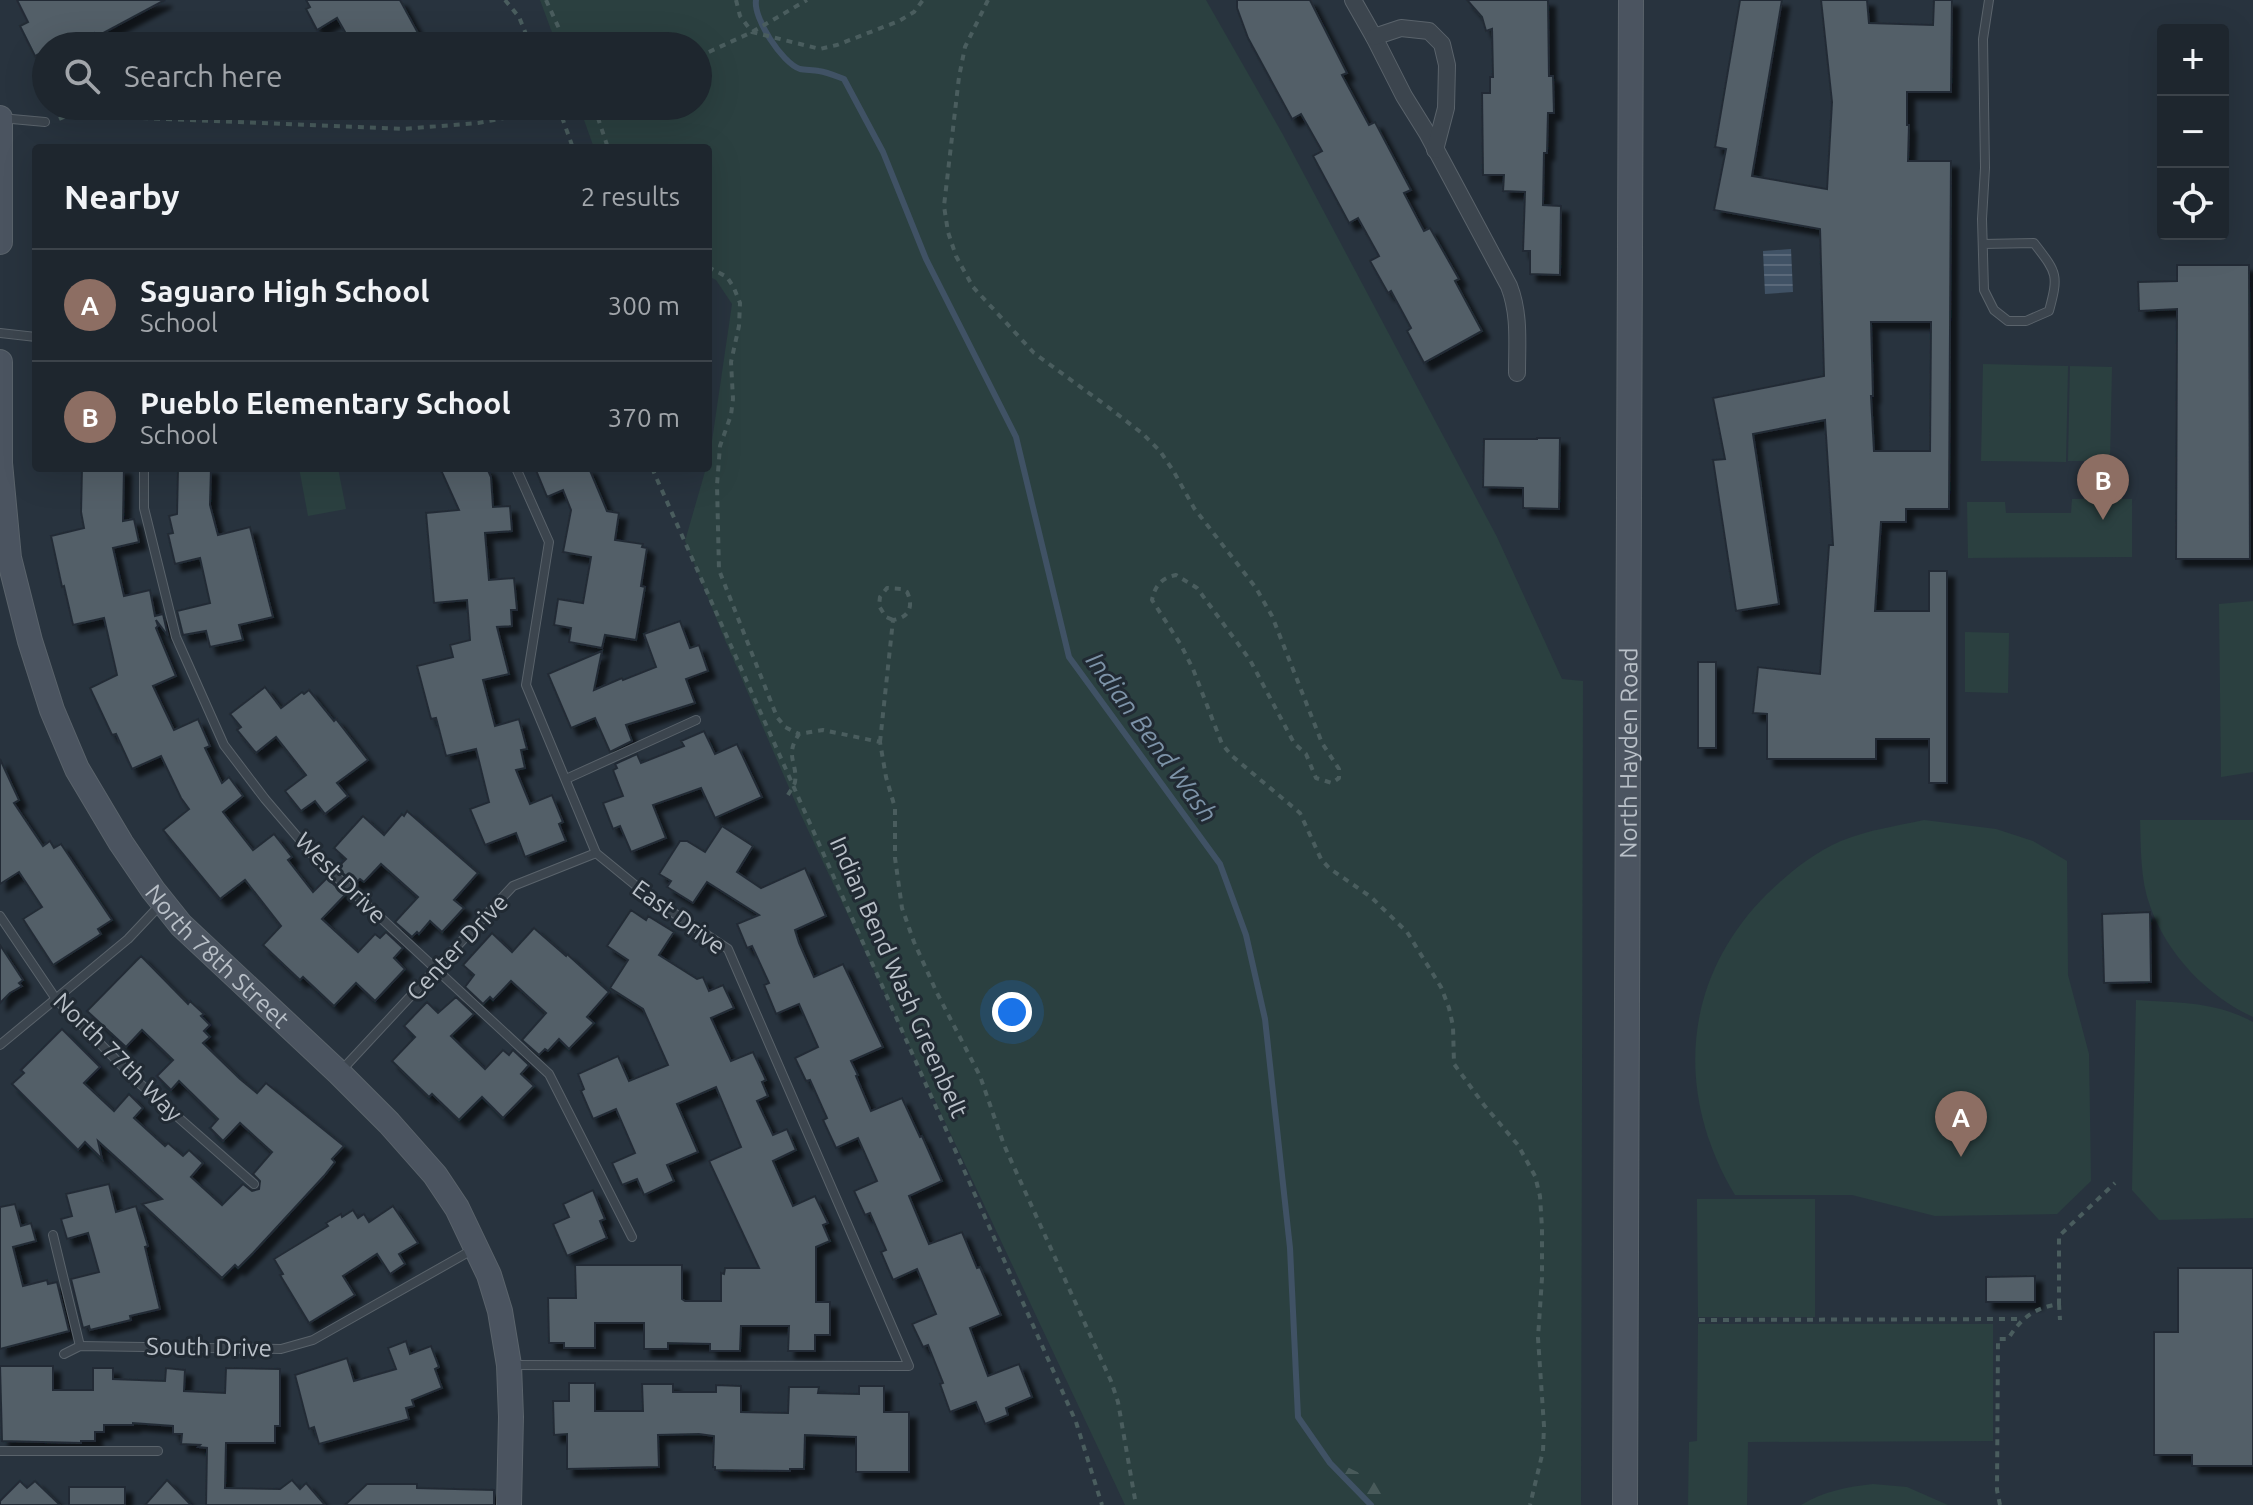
<!DOCTYPE html>
<meta charset="utf-8">
<style>
body{margin:0;font-family:Ubuntu,sans-serif;background:#2b323a;color:#f1f3f6}
.controls{position:absolute;right:24px;top:24px;display:grid;overflow:hidden;border-radius:8px;box-shadow:0 8px 32px #0002}
.controls button{width:72px;height:72px;display:grid;place-items:center;padding:0;border:0;border-bottom:2px solid #3c434a;background:#1e262e;color:#f1f3f6;font:40px sans-serif}
.you{position:absolute;left:1012px;top:1012px;width:28px;height:28px;margin:-20px;border:6px solid #fff;border-radius:50%;background:#1a73e8;box-shadow:0 0 0 12px #1a73e833}
.badge{display:grid;place-items:center;width:52px;height:52px;border-radius:50%;background:#9ac0ec;color:#fff;font-size:26px;font-weight:700}
.pin{position:absolute;translate:-50% -66px;filter:drop-shadow(0 2px 4px #0008)}
.pin::after{content:'';position:absolute;top:42px;width:28px;height:24px;background:inherit;clip-path:polygon(0 0,100% 0,50% 100%)}
.list{margin:0;padding:0;list-style:none}
h2{display:flex;justify-content:space-between;align-items:center;height:104px;margin:0;padding:0 32px;font-size:34px}
h2 small{font-size:26px;font-weight:400;color:#a1a5aa}
.list li{display:grid;grid-template-columns:52px 1fr auto;gap:24px;align-items:center;box-sizing:border-box;height:112px;padding:0 32px;border-top:2px solid #3c434a}
.list b{display:block;font-size:30px;white-space:nowrap}
.list p{margin:0;font-size:26px;white-space:nowrap;color:#a1a5aa}
.list em{font-size:26px;font-style:normal;color:#a1a5aa}
.icon{flex:none;width:44px;height:44px;fill:none;stroke:currentColor;stroke-width:2;stroke-linecap:round;stroke-linejoin:round}
.map{position:relative;flex:none;width:2253px;height:1505px;overflow:hidden}
.search{position:absolute;background:#1e262e;box-shadow:0 8px 32px #0002;left:32px;top:32px;width:680px;height:88px;display:flex;align-items:center;gap:20px;box-sizing:border-box;padding:0 28px;border-radius:44px;color:#a1a5aa;font-size:30px}
.panel{position:absolute;background:#1e262e;box-shadow:0 8px 32px #0002;left:32px;top:144px;width:680px;height:328px;border-radius:8px}
.map>svg:first-child{display:block}
</style>
<div class="map">
<svg width="2253" height="1505" viewBox="0 0 2253 1505">
<defs>
<pattern id="forest-firs" width="22" height="20" patternUnits="userSpaceOnUse" patternTransform="scale(2)"><rect width="22" height="20" fill="#2b4040"/><path d="M5 1l3.5 6h-7zM16 11l3.5 6h-7z" fill="#485a5a"/></pattern>
<pattern id="water-rules" width="6" height="5" patternUnits="userSpaceOnUse" patternTransform="scale(2)"><rect width="6" height="5" fill="#405265"/><path d="M0 2.5h6" fill="none" stroke="#5a697a"/></pattern>
<filter id="shadow"><feDropShadow dx="7" dy="7" stdDeviation="2" flood-color="#0009"/></filter>
</defs>
<rect width="100%" height="100%" fill="#28333e"/>
<g fill="#2b4040">
<polygon points="540,0 1206,0 1282,133 1497,537 1562,679 1583,681 1581,1505 1125,1505 800,813 725,640 685,541 706,468 708,468 732,304 716,280 708,276 708,148 594,148 579,106 698,106 698,46 557,46"/>
<polygon points="1983,364 2068,366 2066,462 1981,461"/>
<polygon points="2070,366 2112,367 2110,461 2068,461"/>
<polygon points="299,468 338,468 346,509 308,516"/>
<polygon points="2072,499 2132,499 2132,557 1968,558 1967,502 2005,502 2006,513 2071,513"/>
<polygon points="2253,601 2253,772 2221,777 2219,604"/>
<polygon points="1965,632 2009,633 2008,693 1965,692"/>
<path d="M1924,820L1996,829L2033,841L2067,861L2068,975L2089,1054L2091,1181L2057,1214L1935,1216L1852,1195H1735C1674,1093 1682,979 1767,894C1789,873 1813,853 1841,841C1868,830 1896,826 1924,820Z"/>
<path d="M2140,820H2253V1017C2207,996 2167,954 2150,906C2140,879 2141,847 2140,820Z"/>
<path d="M2136,1000C2178,1003 2214,1001 2253,1022V1218L2159,1220L2132,1190Z"/>
<polygon points="1697,1199 1815,1199 1815,1317 1698,1317"/>
<polygon points="1698,1324 1993,1324 1993,1441 1748,1442 1747,1505 1688,1505 1689,1442 1697,1441"/>
<path d="M1873,1484L1907,1487L1948,1505H1801C1824,1491 1847,1487 1873,1484Z"/>
</g>
<path fill="url(#forest-firs)" d="M1345,1466C1366,1476 1383,1484 1394,1505C1368,1505 1340,1505 1330,1480Z"/>
<polygon fill="url(#water-rules)" points="1791,249 1793,292 1765,294 1763,251"/>
<g fill="none" stroke-linecap="round" stroke-linejoin="round">
<path stroke="#405265" stroke-width="6" d="M756,0C753,18 782,63 800,69C805,70 813,70 819,71C827,72 836,76 844,79L883,152L926,259L1016,437L1069,657L1220,864L1246,935L1265,1019L1290,1248L1298,1417L1330,1463L1371,1505"/>
</g>
<g fill="#525e68" stroke="#232c35" stroke-width="2" fill-rule="evenodd" filter="url(#shadow)">
<polygon points="17,0 165,0 96,37 94,33 69,46 66,43 61,46 46,46 46,53 44,51 35,56 20,26 28,22"/>
<polygon points="306,0 400,0 418,33 414,35 420,46 353,46 337,18 317,30 306,9 310,7"/>
<polygon points="1237,0 1310,0 1347,73 1342,75 1369,125 1375,122 1411,190 1404,193 1424,231 1430,228 1459,279 1455,281 1482,331 1424,363 1407,331 1411,328 1391,291 1388,293 1370,261 1379,256 1358,218 1349,223 1313,156 1322,151 1301,114 1292,119 1248,38 1237,8"/>
<polygon points="1467,0 1548,0 1549,76 1553,76 1554,113 1548,113 1547,153 1544,153 1543,205 1561,206 1560,275 1530,274 1530,251 1523,251 1525,192 1503,191 1504,175 1483,175 1482,93 1490,93 1490,77 1493,77 1492,29 1486,31 1482,17"/>
<path d="M1740,0H1782L1752,176L1827,189L1832,102L1821,0H1867L1869,23L1933,25L1934,0H1952L1951,92H1907V125H1909L1908,161H1951L1949,509H1906V522H1881L1875,611H1929V571H1947V783H1929V739H1876V759H1767V714L1753,713L1758,667L1820,674L1829,545H1833L1825,420L1753,434L1779,604L1736,611L1713,460L1725,459L1713,398L1824,376L1820,229L1714,210L1726,149L1715,147ZM1871,322H1931L1930,451H1874L1871,396H1873Z"/>
<polygon points="2177,265 2249,265 2250,559 2176,559 2177,309 2139,311 2138,282 2177,281"/>
<polygon points="1537,438 1560,438 1559,509 1523,508 1523,488 1483,487 1484,439 1537,439"/>
<polygon points="82,468 124,468 123,521 134,519 139,542 113,548 124,596 150,590 155,616 163,614 168,636 156,620 158,626 156,628 176,676 153,686 174,730 198,719 210,746 205,748 222,783 229,777 243,796 223,812 253,850 274,834 292,857 288,860 313,892 327,878 345,895 322,919 358,952 375,934 380,938 386,932 403,948 394,958 405,969 375,1001 356,983 334,1006 303,977 300,980 263,945 281,926 245,880 220,899 163,830 189,809 181,798 161,756 132,769 116,734 112,735 90,688 117,675 104,618 73,625 64,586 62,587 51,536 84,528 81,512"/>
<polygon points="178,468 211,468 210,505 218,535 250,527 273,617 239,625 243,640 210,647 206,631 183,635 177,611 210,603 200,558 175,564 168,534 173,533 169,516 177,514"/>
<polygon points="440,468 487,468 491,477 493,507 510,506 512,531 485,533 489,580 514,578 517,610 511,610 512,626 497,627 509,674 483,680 495,726 519,719 527,749 521,750 525,768 516,770 530,804 552,795 563,822 559,824 566,841 525,857 516,833 485,845 470,809 489,802 476,749 446,756 436,718 431,719 417,666 453,657 450,645 470,640 467,600 434,603 426,513 459,510"/>
<polygon points="535,468 589,468 607,511 619,513 615,540 643,544 642,547 647,548 641,586 645,587 636,640 605,635 602,648 569,642 571,628 554,625 558,599 583,603 591,557 563,552 571,510 563,490 547,497"/>
<polygon points="680,621 690,648 699,645 708,671 686,679 695,703 626,725 632,741 610,752 595,718 571,728 548,674 602,651 594,690 622,678 623,680 656,667 644,634"/>
<rect x="1698" y="662" width="18" height="86"/>
<polygon points="265,687 281,708 302,692 304,694 309,690 334,721 336,719 368,760 337,783 348,796 325,814 315,801 301,811 285,791 306,775 276,737 256,753 237,730 241,727 230,714"/>
<polygon points="704,731 715,754 737,744 762,797 715,818 701,788 653,805 666,838 631,852 620,826 613,829 603,803 623,796 613,770 617,768 615,764 637,754 641,763 684,746 681,741"/>
<polygon points="0,759 19,800 14,803 43,846 50,841 54,848 61,844 112,920 98,929 101,934 53,965 23,919 42,907 19,872 0,884"/>
<polygon points="407,811 478,873 454,900 464,908 442,932 430,921 419,934 417,932 412,937 395,922 418,897 381,864 364,882 360,879 355,884 337,868 346,859 334,848 363,816 384,835 402,814 404,816"/>
<polygon points="722,826 753,846 737,872 761,888 805,868 826,916 795,930 799,943 814,977 843,964 883,1047 851,1061 858,1075 856,1076 871,1111 902,1098 920,1137 922,1136 942,1181 909,1196 929,1244 962,1232 977,1268 980,1267 1001,1315 970,1328 988,1376 1019,1364 1032,1397 1006,1408 1008,1415 985,1424 976,1402 950,1412 940,1384 943,1383 928,1345 923,1347 912,1324 936,1314 917,1269 893,1280 881,1252 886,1250 870,1213 865,1215 854,1191 877,1181 858,1138 836,1148 823,1120 827,1118 810,1080 806,1081 795,1058 818,1047 799,1004 776,1014 764,985 769,983 752,946 747,948 737,924 759,915 707,882 693,903 667,887 671,881 659,874 680,841 687,841 705,852"/>
<polygon points="631,910 646,920 648,916 674,932 659,955 697,979 703,977 709,991 723,985 734,1008 711,1018 731,1061 753,1052 766,1080 762,1082 768,1096 757,1101 773,1135 787,1129 796,1150 773,1161 793,1206 815,1196 828,1223 823,1225 830,1241 816,1247 816,1302 830,1302 830,1335 815,1335 815,1351 788,1351 789,1326 741,1326 740,1351 710,1351 710,1344 668,1343 668,1349 644,1349 644,1323 595,1323 595,1348 564,1348 564,1343 549,1343 548,1298 576,1298 575,1265 682,1265 682,1299 685,1301 721,1301 721,1273 724,1274 725,1268 759,1268 709,1161 741,1147 716,1087 677,1104 698,1152 667,1165 674,1181 644,1195 637,1179 622,1185 612,1163 635,1153 616,1109 593,1119 581,1091 584,1089 578,1074 618,1056 629,1081 668,1065 643,1009 610,988 628,960 607,946"/>
<polygon points="2150,912 2151,982 2104,983 2102,914"/>
<polygon points="534,928 566,956 567,954 609,992 587,1017 594,1023 569,1049 559,1039 548,1051 545,1049 539,1055 522,1040 546,1013 511,981 493,1000 490,997 483,1004 465,987 474,975 463,965 492,933 512,952"/>
<polygon points="0,945 23,980 19,983 22,986 10,993 0,1003"/>
<polygon points="141,956 188,1004 190,1001 204,1014 201,1016 210,1025 204,1031 210,1037 203,1043 240,1079 257,1093 266,1083 344,1146 332,1159 335,1162 324,1176 253,1253 238,1268 235,1265 222,1278 142,1204 162,1199 98,1141 102,1159 85,1142 78,1150 12,1084 24,1073 21,1070 62,1029 100,1067 84,1083 114,1111 129,1094 143,1108 134,1118 165,1146 168,1143 183,1156 189,1150 203,1163 191,1177 222,1205 243,1184 252,1191 259,1189 260,1181 253,1174 272,1152 240,1123 223,1141 210,1128 218,1119 179,1081 171,1090 157,1076 173,1060 142,1030 126,1047 87,1011"/>
<polygon points="456,997 474,1014 451,1036 485,1069 503,1050 509,1055 513,1050 529,1065 521,1074 534,1086 503,1118 482,1097 459,1120 432,1094 429,1097 392,1061 415,1037 404,1026 427,1002 438,1013"/>
<polygon points="109,1184 116,1212 136,1206 148,1246 145,1247 160,1309 130,1316 131,1320 90,1330 89,1326 83,1328 71,1279 99,1272 88,1233 67,1239 61,1219 72,1216 66,1194"/>
<polygon points="593,1190 605,1219 600,1221 607,1238 567,1256 553,1224 569,1217 563,1204"/>
<polygon points="15,1204 21,1226 31,1223 36,1241 13,1247 23,1286 47,1280 48,1284 57,1282 69,1331 0,1349 0,1207"/>
<polygon points="393,1206 418,1243 399,1254 405,1264 390,1274 377,1254 343,1276 355,1295 309,1323 280,1275 283,1274 274,1259 328,1226 326,1223 341,1214 342,1217 353,1210 358,1218 364,1214 369,1222"/>
<polygon points="2178,1268 2253,1268 2253,1466 2192,1466 2192,1455 2154,1455 2154,1332 2178,1332"/>
<polygon points="2035,1276 2035,1302 1986,1302 1986,1277"/>
<polygon points="406,1341 410,1354 431,1346 439,1367 435,1369 442,1388 412,1400 414,1406 406,1408 409,1419 319,1444 314,1427 309,1429 295,1375 347,1358 354,1381 396,1369 388,1348"/>
<polygon points="0,1366 53,1366 53,1390 93,1390 93,1368 113,1368 113,1379 165,1381 166,1368 185,1370 184,1391 225,1393 226,1368 280,1369 280,1426 275,1426 275,1443 226,1443 225,1488 280,1489 292,1480 300,1489 306,1483 325,1505 206,1505 207,1448 198,1447 200,1445 181,1444 182,1434 173,1434 173,1426 133,1423 133,1425 104,1425 104,1432 95,1432 95,1441 81,1441 81,1443 2,1441"/>
<polygon points="569,1383 595,1383 595,1411 643,1411 642,1384 673,1384 673,1392 716,1392 716,1385 741,1386 741,1412 788,1413 789,1387 819,1387 818,1393 859,1394 859,1386 884,1386 884,1412 909,1412 909,1472 856,1472 856,1437 805,1435 804,1469 790,1469 790,1471 715,1470 715,1467 713,1467 714,1436 699,1434 658,1435 659,1467 567,1469 567,1434 554,1435 553,1401 569,1401"/>
<polygon points="167,1480 191,1505 145,1505"/>
<polygon points="20,1481 27,1488 35,1481 60,1505 0,1505 0,1501"/>
<polygon points="367,1484 417,1484 417,1488 494,1490 494,1505 345,1505"/>
<rect x="69" y="1487" width="56" height="18"/>
</g>
<g fill="none" stroke-linecap="round" stroke-linejoin="round">
<defs>
<g id="lane">
<polyline points="1,118 45,122"/>
<path d="M1983,244L2034,243C2057,273 2059,274 2049,311L2026,321H2008L1994,310L1984,290L1982,219L1985,168L1983,39L1989,0"/>
<polyline points="0,333 36,337"/>
<polyline points="144,468 144,508 176,637 224,745 265,799 312,854 549,1074 632,1237"/>
<polyline points="566,779 696,720"/>
<polyline points="0,916 56,999 138,1082 254,1184"/>
<polyline points="0,1045 128,939 162,903"/>
<polyline points="340,1072 513,886 596,853"/>
<polyline points="53,1235 80,1346"/>
<polyline points="64,1354 80,1346 281,1349 313,1340 472,1250"/>
<polyline points="511,1365 909,1366 728,949 651,898 596,853 526,685 549,542 516,468"/>
<polyline points="0,1451 158,1451"/>
</g>
<g id="street">
<path d="M1353,0L1374,37L1404,96L1427,133L1509,286C1520,314 1517,343 1517,373"/>
<polyline points="1374,37 1401,28 1429,31 1442,44 1447,65 1446,108 1435,150"/>
</g>
<g id="secondary">
<polyline points="0,242 0,118"/>
<path id="s1" d="M0,362V463L9,558L30,641L52,710L77,769L121,843L153,890L181,925L339,1073L389,1123L435,1175L457,1208L489,1275L500,1311L509,1365L511,1417L509,1505"/>
<path id="s2" d="M1625,1505L1631,0"/>
</g>
</defs>
<use href="#lane" stroke="#5a636b" stroke-width="10"/>
<use href="#street" stroke="#5a636b" stroke-width="18"/>
<use href="#secondary" stroke="#5a636b" stroke-width="26"/>
<g stroke="#4a5d5e" stroke-width="4" stroke-dasharray="6 6" stroke-linecap="butt">
<polyline points="505,0 519,17 531,46"/>
<polyline points="546,0 567,46"/>
<polyline points="736,0 740,16 752,32 820,49 837,45 899,21 914,12 923,0"/>
<path d="M988,0L965,47L959,77L944,206L948,232L956,256L973,287L1034,353L1108,407L1143,434L1160,451L1174,472L1194,508L1256,588L1272,616L1322,743L1339,769V778L1332,783L1316,778L1306,754L1294,743L1250,660L1197,588L1176,575C1161,578 1155,586 1152,600L1181,645L1193,669L1222,744L1232,756L1300,813L1321,859L1329,868L1371,897L1407,932L1441,987L1449,1008L1453,1026L1454,1064L1484,1105L1518,1145L1535,1176L1540,1196L1542,1228V1278L1538,1338L1544,1426L1543,1451L1530,1505"/>
<polyline points="698,57 752,32 807,0"/>
<polyline points="558,106 573,148"/>
<polyline points="594,106 608,148"/>
<polyline points="59,119 68,115 403,129 478,123 568,106"/>
<polyline points="708,267 727,277 734,288 740,303 739,326 731,362 733,399 731,415 720,446 717,485 719,570 777,717 785,727 799,734"/>
<polyline points="652,468 1076,1422 1102,1505"/>
<path d="M880,742L893,620C909,618 914,606 907,592L902,589L887,588L880,597L879,606L886,617L893,620"/>
<path d="M788,795C789,793 795,784 795,782C798,763 784,756 799,734L823,730L880,742L886,777L895,808V858L902,908L914,942L937,993L980,1076L1004,1145L1111,1381L1118,1402L1136,1505"/>
<polyline points="2059,1304 2060,1320"/>
<polyline points="1699,1320 2020,1319"/>
<path d="M2000,1505L1997,1490L1998,1339H2008C2021,1318 2034,1308 2059,1304V1236L2115,1183"/>
</g>
<use href="#lane" stroke="#3c454e" stroke-width="8"/>
<use href="#street" stroke="#3c454e" stroke-width="16"/>
<use href="#secondary" stroke="#4b5460" stroke-width="24"/>
</g>
<g text-anchor="middle" dominant-baseline="central" stroke-width="6" stroke-linejoin="round" paint-order="stroke">
<g font-size="24" fill="#b9c0c8" stroke="#212a33">
<text stroke="none"><textPath href="#s2" startOffset="752">North Hayden Road</textPath></text>
<text transform="translate(341 878) rotate(45)">West Drive</text>
<text transform="translate(679 917) rotate(36)">East Drive</text>
<text transform="translate(457 947) rotate(-47)">Center Drive</text>
<text stroke="none"><textPath href="#s1" startOffset="654">North 78th Street</textPath></text>
<text transform="translate(899 977) rotate(66)">Indian Bend Wash Greenbelt</text>
<text transform="translate(118 1057) rotate(45)">North 77th Way</text>
<text transform="translate(209 1347) rotate(1)">South Drive</text>
</g>
<g font-size="26" font-style="italic" fill="#7d93a8" stroke="#212a33">
<text transform="translate(1152 737) rotate(54)">Indian Bend Wash</text>
</g>
</g>
</svg>
<div class="controls">
<button>+</button>
<button>−</button>
<button><svg class="icon" aria-label="locate" viewBox="0 0 24 24"><circle cx="12" cy="12" r="6"/><path d="M12 2v4M12 18v4M2 12h4M18 12h4"/></svg></button>
</div>
<div class="you"></div>
<div class="pin badge" style="left:1961px;top:1157px;background:#8d6e63">A</div>
<div class="pin badge" style="left:2103px;top:520px;background:#8d6e63">B</div>
<div class="search"><svg class="icon" aria-label="search" viewBox="0 0 24 24"><circle cx="10" cy="10" r="6"/><path d="M15 15l6 6"/></svg>Search here</div>
<section class="panel">
<h2>Nearby<small>2 results</small></h2>
<ul class="list">
<li><span class="badge" style="background:#8d6e63">A</span><div><b>Saguaro High School</b><p>School</p></div><em>300 m</em></li>
<li><span class="badge" style="background:#8d6e63">B</span><div><b>Pueblo Elementary School</b><p>School</p></div><em>370 m</em></li>
</ul>
</section>
</div>
